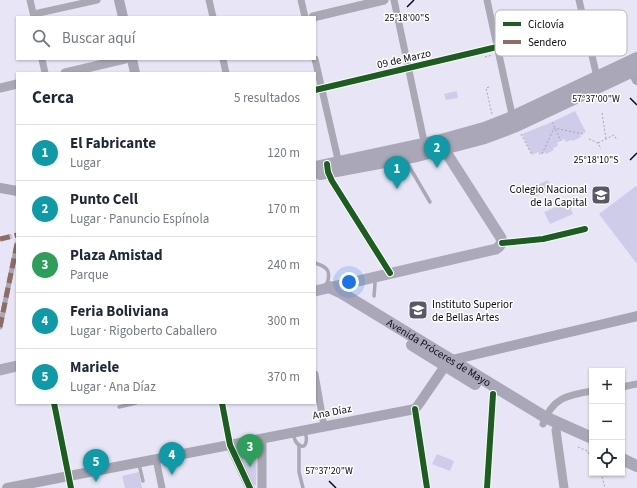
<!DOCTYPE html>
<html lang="es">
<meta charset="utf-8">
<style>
body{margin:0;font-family:"Source Sans 3",sans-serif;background:#f6f6f7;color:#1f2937}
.controls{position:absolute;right:12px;bottom:12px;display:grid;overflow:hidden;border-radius:0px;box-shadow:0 1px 3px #0004}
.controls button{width:36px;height:36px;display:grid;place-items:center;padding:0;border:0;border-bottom:1px solid #e0e1e3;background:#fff;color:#1f2937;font:20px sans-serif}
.you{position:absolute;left:349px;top:282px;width:14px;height:14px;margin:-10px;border:3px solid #fff;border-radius:50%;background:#1a73e8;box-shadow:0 0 0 6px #1a73e833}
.badge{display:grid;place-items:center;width:26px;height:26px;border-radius:50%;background:#0b8043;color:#fff;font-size:13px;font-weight:700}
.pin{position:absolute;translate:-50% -33px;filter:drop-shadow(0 1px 2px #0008)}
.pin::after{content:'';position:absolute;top:21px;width:14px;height:12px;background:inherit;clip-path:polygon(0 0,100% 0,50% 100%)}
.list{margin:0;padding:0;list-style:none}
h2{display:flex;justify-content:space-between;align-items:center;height:52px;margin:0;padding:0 16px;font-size:17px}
h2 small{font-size:13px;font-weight:400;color:#747a83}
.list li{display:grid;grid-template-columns:26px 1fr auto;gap:12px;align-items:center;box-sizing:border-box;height:56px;padding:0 16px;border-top:1px solid #e0e1e3}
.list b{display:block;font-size:15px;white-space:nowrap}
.list p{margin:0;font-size:13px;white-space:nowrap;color:#747a83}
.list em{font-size:13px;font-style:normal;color:#747a83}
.icon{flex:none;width:22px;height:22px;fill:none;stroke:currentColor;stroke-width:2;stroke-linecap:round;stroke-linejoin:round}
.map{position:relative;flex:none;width:637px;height:488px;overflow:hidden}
.search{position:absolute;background:#fff;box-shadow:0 1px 3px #0004;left:16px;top:16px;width:300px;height:44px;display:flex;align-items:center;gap:10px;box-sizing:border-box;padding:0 14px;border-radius:0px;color:#747a83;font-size:15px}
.panel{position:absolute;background:#fff;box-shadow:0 1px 3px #0004;left:16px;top:72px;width:300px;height:332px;border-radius:0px}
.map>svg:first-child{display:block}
</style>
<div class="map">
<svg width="637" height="488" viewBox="0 0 637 488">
<rect width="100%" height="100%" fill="#e8e6f6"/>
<g fill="#cfccea">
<polygon points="457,91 458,98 446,100 444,94"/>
<polygon points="575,111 586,132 580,135 581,137 573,141 572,140 566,142 564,139 557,143 558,146 553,148 554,150 546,154 545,152 540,155 538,152 532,155 522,134 552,122"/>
<polygon points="548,180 552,189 533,198 529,189"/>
<polygon points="636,186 637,187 637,264 599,214"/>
<polygon points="568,202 573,214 550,224 544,212"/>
<polygon points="256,444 257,445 256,485 254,485 233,449"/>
<polygon points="437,454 454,461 450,471 432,464"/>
<polygon points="139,472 142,488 125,488 122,476"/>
</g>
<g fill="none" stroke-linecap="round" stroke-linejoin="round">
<polyline stroke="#c7c5d4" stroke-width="5" stroke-dasharray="5 2.5" stroke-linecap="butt" points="0,239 17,235"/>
<g stroke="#a6a4af" stroke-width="1" stroke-dasharray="2 2" stroke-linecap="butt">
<polyline points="485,57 493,55"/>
<polyline points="489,87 486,88 492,114"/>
<polyline points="602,113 606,139"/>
<polyline points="552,122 561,141"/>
<polyline points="521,134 532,155"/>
<polyline points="589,139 598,143 601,149"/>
<polyline points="598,143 614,135 617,140"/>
<polyline points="542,154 554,128 583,134"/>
<polyline points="578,447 592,453"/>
<polyline points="588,452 592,463"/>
<polyline points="601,473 605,488"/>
</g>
<g stroke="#a9a8b4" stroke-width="3.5">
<polyline points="406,161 430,202"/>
<path d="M386,164C390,171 395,180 404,178L406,174L400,161"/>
<path d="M315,263C328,267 331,271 327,284"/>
<polyline points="374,278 375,284 374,296"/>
<polyline points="119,407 136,403"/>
<path d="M293,433C294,436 294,438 295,440C297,445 305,450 306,442C307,439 306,435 305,432"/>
<polyline points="299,446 299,472 303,488"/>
<polyline points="139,464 143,481"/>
</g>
<polyline stroke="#a9a8b4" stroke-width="5" points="0,327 17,244"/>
<g stroke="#a9a8b4" stroke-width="7">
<polyline points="30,0 34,17"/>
<polyline points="209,0 213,17"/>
<polyline points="301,0 305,17"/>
<polyline points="394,0 425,146"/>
<polyline points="487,0 513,119"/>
<polyline points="579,0 597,77"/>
<polyline points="34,14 97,0"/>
<polyline points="42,59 45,73"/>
<polyline points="223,59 226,73"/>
<polyline points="315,59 339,164"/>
<polyline points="315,90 497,47"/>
<polyline points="328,170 330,178 334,185 390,273"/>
<polyline points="502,243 543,239 585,229"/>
<polyline points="315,374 324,426"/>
<polyline points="622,387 637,384"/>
<polyline points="54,403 71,488"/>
<polyline points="222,403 230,445"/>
<polyline points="415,409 427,488"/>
<path d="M543,424C552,398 567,395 592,391"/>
<polyline points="156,459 162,488"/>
<polyline points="487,488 493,394"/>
</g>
<g stroke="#a9a8b4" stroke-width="9">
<polyline points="313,17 384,0"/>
<polyline points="65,73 125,59"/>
<polyline points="0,88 17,84"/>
<polyline points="556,430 564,488"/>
<polyline points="262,439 262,488"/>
<polyline points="230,445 250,488"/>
</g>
<g stroke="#a8a6b5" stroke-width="10">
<polyline points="119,0 123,17"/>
<polyline points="132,59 135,73"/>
<polyline points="632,71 637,80"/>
<polyline points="0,188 17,191"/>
<polyline points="7,488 415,409 419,404 445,366 447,363 452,360 637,316"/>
</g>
<g stroke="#acaaba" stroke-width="11">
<path d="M315,291L496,249C501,246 502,243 501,238L444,149L441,141"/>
<polyline points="0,370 17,366"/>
</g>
<g stroke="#aaa8b8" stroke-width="12">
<polyline points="315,167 441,140 484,128 512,117 637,58"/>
<polyline points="320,174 417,156 485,138 514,127 637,69"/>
<path id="s1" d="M329,287L340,292L545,417L592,438"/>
<polyline points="412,345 475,384"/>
<polyline points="622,459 637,466"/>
</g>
<g stroke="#8d6e63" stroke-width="5" stroke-dasharray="10 5" stroke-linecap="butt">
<polyline points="0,239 17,235"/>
<polyline points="0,327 17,244"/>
</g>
<defs>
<g id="cycleway">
<polyline points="315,90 497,47"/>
<polyline points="327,164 328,172 332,181 390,273"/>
<polyline points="502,243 543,239 585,229"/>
<polyline points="54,403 71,488"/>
<polyline points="222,403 230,445 250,488"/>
<polyline points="415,409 427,488"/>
<polyline points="487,488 493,394"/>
</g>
</defs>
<use href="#cycleway" stroke="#fff" stroke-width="8"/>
<use href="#cycleway" stroke="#1b5e20" stroke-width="6"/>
</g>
<path fill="none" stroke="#0c0b15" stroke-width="1.5" d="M407,7L414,0M630,98L637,105M630,160L637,153M329,481L336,488"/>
<defs>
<symbol id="school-square" viewBox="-11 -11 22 22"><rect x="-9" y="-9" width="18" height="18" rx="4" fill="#595864" stroke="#fff"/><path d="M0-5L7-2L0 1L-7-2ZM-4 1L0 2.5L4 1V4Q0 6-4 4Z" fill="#fff"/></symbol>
<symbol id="university-square" viewBox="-11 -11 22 22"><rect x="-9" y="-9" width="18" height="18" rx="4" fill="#595864" stroke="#fff"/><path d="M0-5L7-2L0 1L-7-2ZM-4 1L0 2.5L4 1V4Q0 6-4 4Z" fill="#fff"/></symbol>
</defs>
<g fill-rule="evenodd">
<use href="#school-square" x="590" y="184" width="22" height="22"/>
<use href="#university-square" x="407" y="299" width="22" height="22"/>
</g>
<g text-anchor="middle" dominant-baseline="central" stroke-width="3" stroke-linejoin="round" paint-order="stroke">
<g font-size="11" fill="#0c0b15" stroke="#fff">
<text transform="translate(404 59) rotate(-13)">09 de Marzo</text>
<text stroke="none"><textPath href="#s1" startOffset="128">Avenida Próceres de Mayo</textPath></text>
<text transform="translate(332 412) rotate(-11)">Ana Díaz</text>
</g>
<g font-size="11" fill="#0c0b15" stroke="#fff" text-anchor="end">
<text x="587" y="189">Colegio Nacional<tspan x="587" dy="13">de la Capital</tspan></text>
<text x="432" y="304" text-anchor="start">Instituto Superior<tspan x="432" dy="13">de Bellas Artes</tspan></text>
</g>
</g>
<rect x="495" y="10" width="132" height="46" rx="6" fill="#fff" stroke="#b6b6b9" stroke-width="1"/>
<rect x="503" y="22" width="18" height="4" fill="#1b5e20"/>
<rect x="503" y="40" width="18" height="4" fill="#8d6e63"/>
<g font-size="11" fill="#0c0b15">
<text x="528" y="28">Ciclovía</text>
<text x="528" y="46">Sendero</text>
</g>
<g font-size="10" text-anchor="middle" fill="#0c0b15" stroke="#fff" stroke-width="3" stroke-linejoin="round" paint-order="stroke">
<text x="407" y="21">25°18'00"S</text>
<text x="596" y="102">57°37'00"W</text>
<text x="596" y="163">25°18'10"S</text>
<text x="329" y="474">57°37'20"W</text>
</g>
</svg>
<div class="controls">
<button>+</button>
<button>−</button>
<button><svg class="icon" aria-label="locate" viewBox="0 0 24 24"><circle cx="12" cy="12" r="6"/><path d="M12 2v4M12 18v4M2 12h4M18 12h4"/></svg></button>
</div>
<div class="you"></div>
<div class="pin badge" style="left:397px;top:189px;background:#0f9aa8">1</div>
<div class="pin badge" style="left:437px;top:168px;background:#0f9aa8">2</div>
<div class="pin badge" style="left:250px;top:467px;background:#2e9e5b">3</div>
<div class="pin badge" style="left:172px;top:475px;background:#0f9aa8">4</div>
<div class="pin badge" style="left:96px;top:482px;background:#0f9aa8">5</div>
<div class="search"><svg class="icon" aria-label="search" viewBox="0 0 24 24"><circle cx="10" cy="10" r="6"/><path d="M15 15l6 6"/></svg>Buscar aquí</div>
<section class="panel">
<h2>Cerca<small>5 resultados</small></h2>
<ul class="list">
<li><span class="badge" style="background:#0f9aa8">1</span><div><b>El Fabricante</b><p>Lugar</p></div><em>120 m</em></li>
<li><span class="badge" style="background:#0f9aa8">2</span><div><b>Punto Cell</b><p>Lugar · Panuncio Espínola</p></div><em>170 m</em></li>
<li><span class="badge" style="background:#2e9e5b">3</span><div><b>Plaza Amistad</b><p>Parque</p></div><em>240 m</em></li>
<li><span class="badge" style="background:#0f9aa8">4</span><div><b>Feria Boliviana</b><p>Lugar · Rigoberto Caballero</p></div><em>300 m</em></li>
<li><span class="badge" style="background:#0f9aa8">5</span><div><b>Mariele</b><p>Lugar · Ana Díaz</p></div><em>370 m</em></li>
</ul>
</section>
</div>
